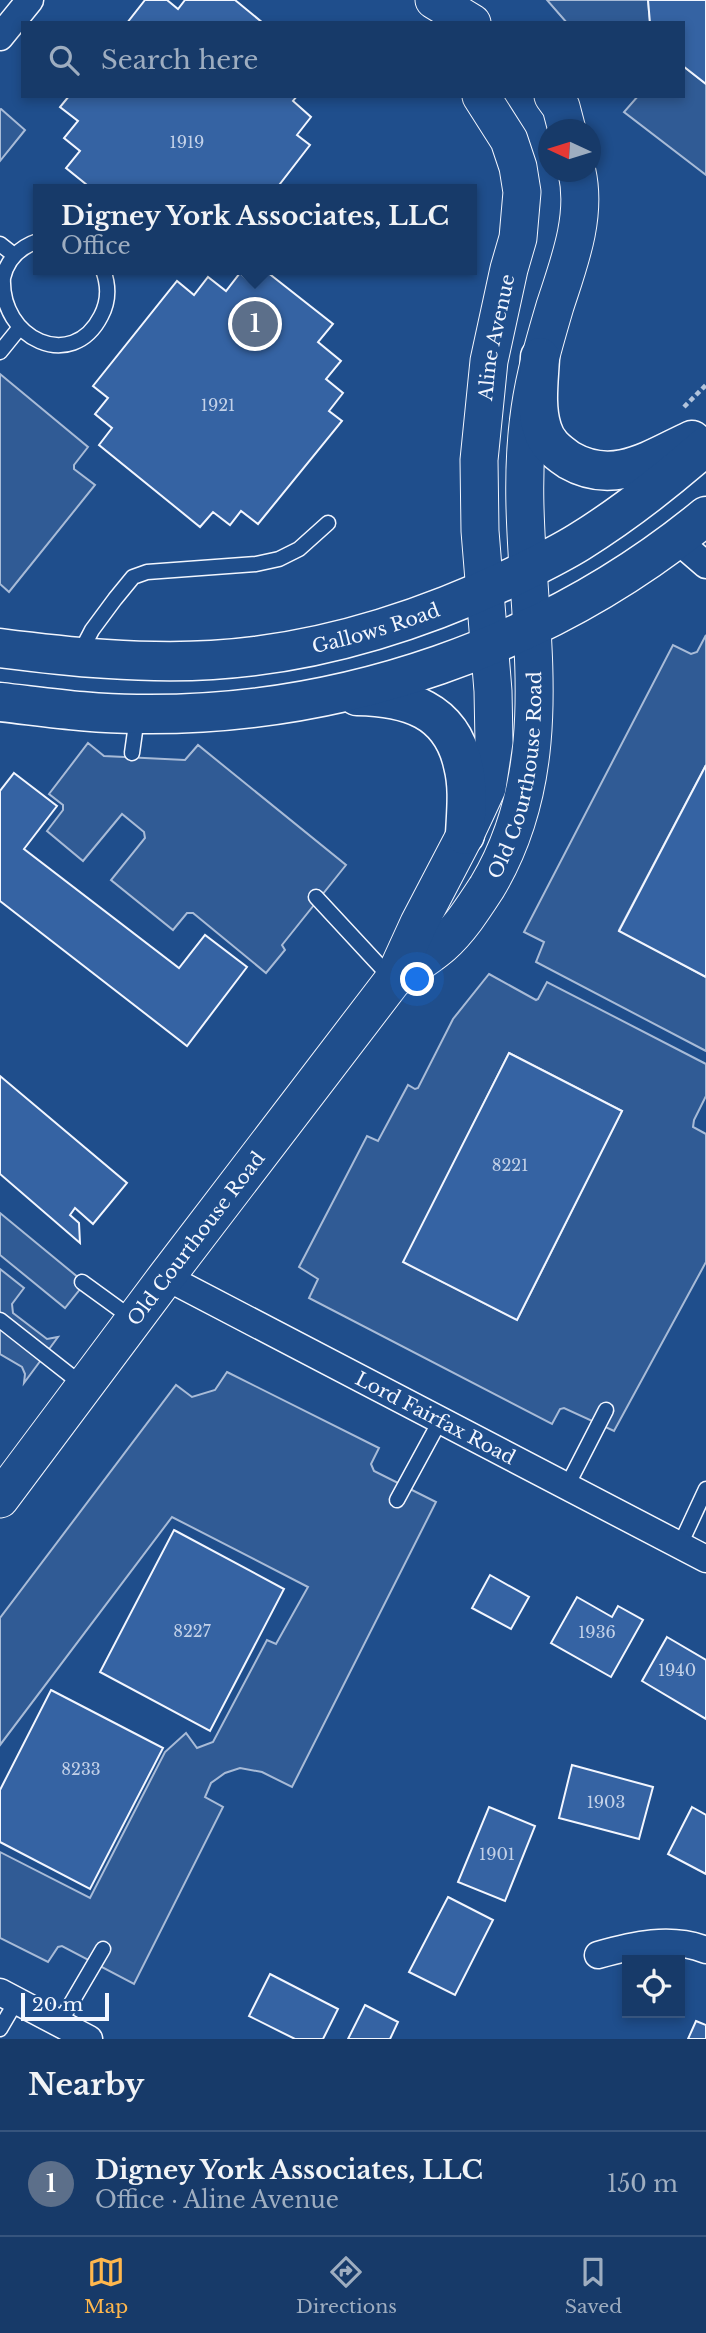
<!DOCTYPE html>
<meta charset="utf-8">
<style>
body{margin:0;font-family:"Libre Baskerville",serif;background:#20416f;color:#f1f3f6}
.controls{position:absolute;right:21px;bottom:21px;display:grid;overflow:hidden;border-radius:0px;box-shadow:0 4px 10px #0003}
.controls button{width:63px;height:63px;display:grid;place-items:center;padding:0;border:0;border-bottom:2px solid #36547d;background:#173a69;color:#f1f3f6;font:35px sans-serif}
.compass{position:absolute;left:538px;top:119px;width:63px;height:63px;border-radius:50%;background:#173a69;box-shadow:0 4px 10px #0003;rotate:274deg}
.scale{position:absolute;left:21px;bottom:18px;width:88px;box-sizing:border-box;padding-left:7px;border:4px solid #f2f6ff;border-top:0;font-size:19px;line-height:24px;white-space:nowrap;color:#f2f6ff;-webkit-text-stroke:5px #1f4e8c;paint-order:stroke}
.you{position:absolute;left:418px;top:980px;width:24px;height:24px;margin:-18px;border:5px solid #fff;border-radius:50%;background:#1a73e8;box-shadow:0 0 0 10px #1a73e833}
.badge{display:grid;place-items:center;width:46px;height:46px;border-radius:50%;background:#ffb74d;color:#fff;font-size:23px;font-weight:700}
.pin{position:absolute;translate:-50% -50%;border:4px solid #fff;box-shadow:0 2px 7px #0006}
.popup{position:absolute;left:33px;top:184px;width:444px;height:91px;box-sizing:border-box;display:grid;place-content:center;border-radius:0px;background:#173a69;filter:drop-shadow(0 2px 5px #0005);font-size:23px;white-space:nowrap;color:#9eadc0}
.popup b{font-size:26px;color:#f1f3f6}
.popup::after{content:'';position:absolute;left:50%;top:100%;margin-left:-14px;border:14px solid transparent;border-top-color:#173a69}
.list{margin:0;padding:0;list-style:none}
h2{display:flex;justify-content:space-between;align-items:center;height:91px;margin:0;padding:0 28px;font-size:30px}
h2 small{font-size:23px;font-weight:400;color:#9eadc0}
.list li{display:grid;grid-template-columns:46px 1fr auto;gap:21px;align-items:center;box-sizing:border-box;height:105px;padding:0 28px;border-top:2px solid #36547d}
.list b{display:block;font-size:26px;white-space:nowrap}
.list p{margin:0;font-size:23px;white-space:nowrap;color:#9eadc0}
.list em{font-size:23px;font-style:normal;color:#9eadc0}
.icon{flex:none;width:38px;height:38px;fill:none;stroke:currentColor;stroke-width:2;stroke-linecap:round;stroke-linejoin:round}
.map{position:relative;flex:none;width:706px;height:2039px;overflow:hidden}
.search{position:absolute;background:#173a69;box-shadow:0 4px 10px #0003;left:21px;right:21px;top:21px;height:77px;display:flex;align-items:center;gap:18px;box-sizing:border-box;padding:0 24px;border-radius:0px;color:#9eadc0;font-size:26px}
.sheet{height:196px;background:#173a69}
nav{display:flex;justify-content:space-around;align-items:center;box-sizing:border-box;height:98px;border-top:2px solid #36547d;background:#173a69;font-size:19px;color:#9eadc0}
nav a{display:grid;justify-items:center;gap:4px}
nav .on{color:#ffb74d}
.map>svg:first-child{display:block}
</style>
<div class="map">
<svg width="706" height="2039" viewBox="0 0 706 2039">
<rect width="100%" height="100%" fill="#1f4e8c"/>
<g fill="#305b95" stroke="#a8bbd7" stroke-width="2" fill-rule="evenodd">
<polygon points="547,0 648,0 650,23 567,23"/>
<polygon points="683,66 706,84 706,175 624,112 638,96 683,96"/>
<polygon points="1,109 25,130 0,161 0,110"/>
<polygon points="0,374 88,447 74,465 74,469 95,485 9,592 0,584"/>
<polygon points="706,635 706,765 619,930 706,977 706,1051 536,962 544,942 524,932 673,645 691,654 697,652"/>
<polygon points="88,743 104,756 185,760 198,745 346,865 282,945 285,950 266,973 193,913 187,913 173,930 111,880 145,838 144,832 122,814 83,861 47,831 63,810 63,805 49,794"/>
<path d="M489,974L536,1000L538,999L547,982L706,1064V1096L694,1120L693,1127L706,1134V1262L614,1431L564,1408L560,1409L552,1424L309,1298L318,1279L299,1267L367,1136L378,1141L408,1085L415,1089L418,1088L453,1019ZM509,1053L622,1111L517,1320L404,1262Z"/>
<polygon points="0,1213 85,1283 65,1308 0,1255"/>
<polygon points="0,1269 24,1288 12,1304 13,1313 47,1339 58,1337 24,1383 25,1374 22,1367 0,1354"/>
<polygon points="227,1372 379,1448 371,1464 374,1471 436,1502 292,1787 262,1772 240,1768 225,1773 211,1783 205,1797 223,1807 134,1984 62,1946 58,1947 48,1962 0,1938 0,1852 90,1898 165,1752 186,1733 197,1748 213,1742 267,1640 276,1644 308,1587 172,1517 0,1745 0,1618 176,1385 192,1397 215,1390"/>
</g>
<g fill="#3563a3" stroke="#f2f6ff" stroke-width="2">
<polygon points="145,0 167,0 178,9 185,0 235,0 263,23 127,23"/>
<polygon points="648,0 706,0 706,84 683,66 683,23 650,23"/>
<polygon points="69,96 297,96 293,101 311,117 297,135 310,145 276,189 92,189 66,168 80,151 64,138 78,121 60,107"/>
<polygon points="267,272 333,324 318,342 341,361 326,379 343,393 329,411 342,421 258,524 241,511 230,525 213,512 200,527 99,445 112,428 95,414 108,398 93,386 177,281 194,295 208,277 226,291 240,273 255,286"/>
<polygon points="706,765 706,977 619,931"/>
<polygon points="14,773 57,806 24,849 179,968 205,935 247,967 187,1046 0,901 0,791"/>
<polygon points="509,1053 622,1111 517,1320 403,1262"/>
<polygon points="0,1076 127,1183 93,1224 75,1208 70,1215 79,1223 80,1243 0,1174"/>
<polygon points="174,1530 284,1589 210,1731 100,1672"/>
<polygon points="490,1575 529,1597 511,1629 472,1608"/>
<polygon points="577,1597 612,1617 618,1606 643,1620 611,1677 551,1643"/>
<polygon points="667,1637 706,1660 706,1719 642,1681"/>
<polygon points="51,1690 163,1748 90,1889 0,1842 0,1790"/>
<polygon points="572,1765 653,1787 639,1839 559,1818"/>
<polygon points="489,1807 535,1826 505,1901 458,1882"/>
<polygon points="692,1807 706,1815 706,1874 668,1854"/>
<polygon points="448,1897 493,1920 455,1995 409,1972"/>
<polygon points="270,1974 338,2009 323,2039 295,2039 249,2016"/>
<polygon points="365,2005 398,2022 390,2039 348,2039"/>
<polygon points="696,2021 706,2025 706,2039 688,2039"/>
</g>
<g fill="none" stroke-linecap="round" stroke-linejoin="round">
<defs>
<g id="lane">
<path d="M38,241C20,247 7,260 3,278C0,339 72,373 101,316C109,301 109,286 103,270"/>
<polyline points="0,244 14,255"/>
<polyline points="0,352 17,331"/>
<polyline points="80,653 92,630 115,599 133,577 147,572 256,564 279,559 299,549 328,523"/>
<polyline points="132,753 137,717"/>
<polyline points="316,897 392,979"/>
<polyline points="82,1282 133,1319"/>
<polyline points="0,1320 84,1386"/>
<polyline points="567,1486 606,1410"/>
<polyline points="397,1500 441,1419"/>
<polyline points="680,1545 706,1489"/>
<polyline points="59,2024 103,1949"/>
<polyline points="0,2029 17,2000"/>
</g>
<g id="street">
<polyline points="0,37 30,0"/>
<polyline points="677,540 706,565"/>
<path id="s1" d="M166,1277L706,1559"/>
<path d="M598,1955C633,1945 671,1936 706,1950"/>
<polyline points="0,1992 89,2039"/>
</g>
<g id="secondary">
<polyline points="434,0 472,23"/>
<polyline points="553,96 561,107 567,130"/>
<path id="s2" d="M394,979C410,968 427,958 442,945C460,929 474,907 487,887C577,737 506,570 530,409C535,374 545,340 555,306C569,263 587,217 577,172"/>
<path id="s3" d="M0,1499L166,1277L393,980L419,923L465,835L487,788L494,742L493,691L480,531L479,460L489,361L509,269L518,238L522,192L518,167L509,140L481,96"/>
</g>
<g id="primary">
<path d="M540,357C539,380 535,406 542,428C546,443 556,451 569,460C614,486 651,459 692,440"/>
<path id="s4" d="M0,648C70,657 141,664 212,660C316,654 420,621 513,577C535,566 558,555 579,542C624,514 666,481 706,446"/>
<path d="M357,696C407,697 451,709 463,765C469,788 466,812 465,835"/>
<path d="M0,702C45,707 91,714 137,714C342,717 548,646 706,516"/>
</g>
</defs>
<use href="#lane" stroke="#f2f6ff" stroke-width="17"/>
<use href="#street" stroke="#f2f6ff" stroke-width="29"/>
<use href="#secondary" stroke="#f2f6ff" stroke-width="39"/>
<use href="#primary" stroke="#f2f6ff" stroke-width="41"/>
<polyline stroke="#b3c4dc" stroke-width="4.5" stroke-dasharray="5 3.5" stroke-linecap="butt" points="684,407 706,385"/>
<use href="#lane" stroke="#1f4e8c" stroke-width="14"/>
<use href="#street" stroke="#1f4e8c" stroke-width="26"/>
<use href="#secondary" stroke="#1f4e8c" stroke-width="37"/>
<use href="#primary" stroke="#1f4e8c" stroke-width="38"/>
</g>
<g text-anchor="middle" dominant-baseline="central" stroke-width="5" stroke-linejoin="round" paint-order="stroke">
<g font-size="16" fill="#c3d1e8">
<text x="187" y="142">1919</text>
<text x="218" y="405">1921</text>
<text x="510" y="1165">8221</text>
<text x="192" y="1631">8227</text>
<text x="597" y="1632">1936</text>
<text x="677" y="1670">1940</text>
<text x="81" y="1769">8233</text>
<text x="606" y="1802">1903</text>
<text x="497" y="1854">1901</text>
</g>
<g font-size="19" fill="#f2f6ff" stroke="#1f4e8c">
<text stroke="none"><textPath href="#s3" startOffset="1318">Aline Avenue</textPath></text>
<text stroke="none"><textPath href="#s4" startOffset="380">Gallows Road</textPath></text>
<text stroke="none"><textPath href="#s2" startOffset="250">Old Courthouse Road</textPath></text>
<text stroke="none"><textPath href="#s3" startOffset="326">Old Courthouse Road</textPath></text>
<text stroke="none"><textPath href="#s1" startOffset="304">Lord Fairfax Road</textPath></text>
</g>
</g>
</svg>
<div class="controls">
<button><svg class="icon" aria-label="locate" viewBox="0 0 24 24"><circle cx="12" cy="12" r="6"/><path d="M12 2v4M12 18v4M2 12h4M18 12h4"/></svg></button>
</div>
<svg class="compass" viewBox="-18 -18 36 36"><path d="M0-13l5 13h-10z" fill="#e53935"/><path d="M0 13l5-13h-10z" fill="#9eadc0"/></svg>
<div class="scale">20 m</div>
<div class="you"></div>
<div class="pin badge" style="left:255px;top:324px;background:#5c6f8a">1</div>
<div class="popup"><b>Digney York Associates, LLC</b>Office</div>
<div class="search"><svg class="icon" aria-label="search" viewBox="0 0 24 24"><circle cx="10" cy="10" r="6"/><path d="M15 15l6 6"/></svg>Search here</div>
</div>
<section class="sheet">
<h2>Nearby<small></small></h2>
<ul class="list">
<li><span class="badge" style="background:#5c6f8a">1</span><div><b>Digney York Associates, LLC</b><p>Office · Aline Avenue</p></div><em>150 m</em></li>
</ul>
</section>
<nav>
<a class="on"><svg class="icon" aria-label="map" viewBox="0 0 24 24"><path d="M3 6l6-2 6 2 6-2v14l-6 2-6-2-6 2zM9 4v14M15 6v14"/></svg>Map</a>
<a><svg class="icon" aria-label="directions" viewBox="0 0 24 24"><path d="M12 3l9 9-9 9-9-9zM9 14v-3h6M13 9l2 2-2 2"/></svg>Directions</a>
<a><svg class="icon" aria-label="saved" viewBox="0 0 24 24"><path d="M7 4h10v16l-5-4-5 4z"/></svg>Saved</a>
</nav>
